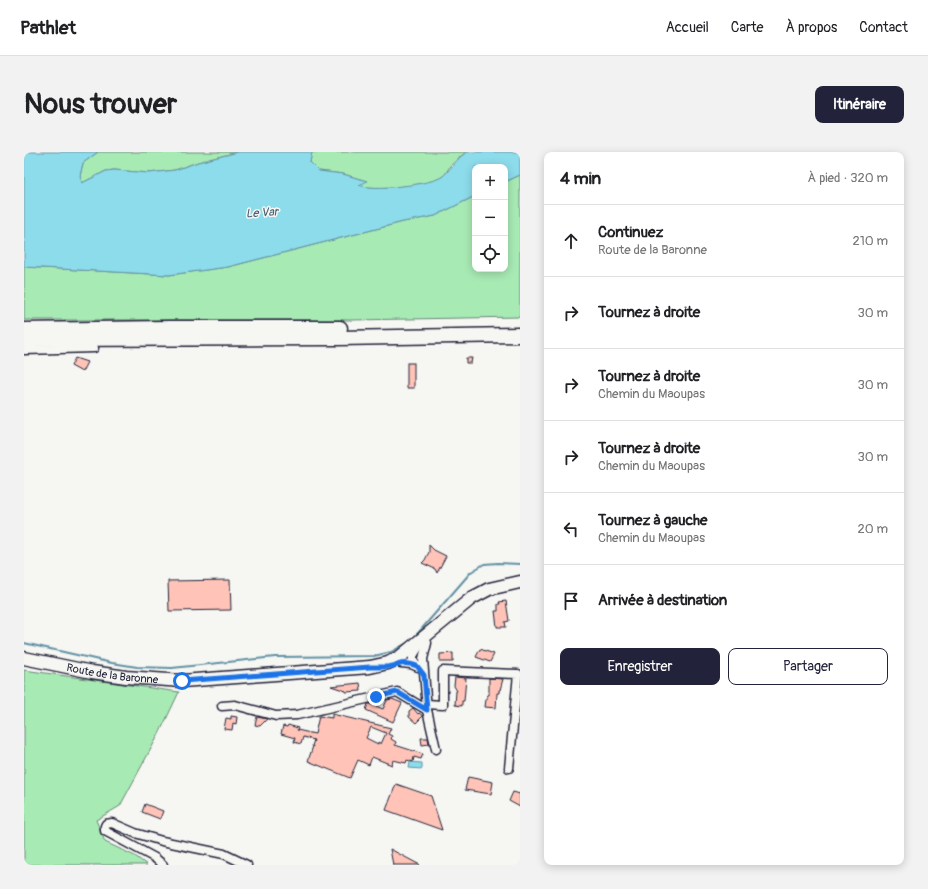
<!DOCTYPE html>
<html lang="fr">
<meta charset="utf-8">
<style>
body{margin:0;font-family:Pangolin,sans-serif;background:#f2f2f2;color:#202124}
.controls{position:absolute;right:12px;top:12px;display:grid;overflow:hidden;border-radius:8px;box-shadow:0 2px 10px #0003}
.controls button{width:36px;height:36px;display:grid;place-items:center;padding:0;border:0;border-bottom:1px solid #e0e0e0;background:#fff;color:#202124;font:20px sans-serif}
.stop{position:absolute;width:12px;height:12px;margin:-9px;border:3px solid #1a73e8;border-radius:50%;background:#fff}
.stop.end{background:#1a73e8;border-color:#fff;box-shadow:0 1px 4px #0008}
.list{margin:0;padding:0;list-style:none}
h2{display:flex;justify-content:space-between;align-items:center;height:52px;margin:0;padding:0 16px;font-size:17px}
h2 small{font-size:13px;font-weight:400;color:#757577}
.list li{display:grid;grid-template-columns:26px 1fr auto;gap:12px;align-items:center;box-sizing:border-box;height:72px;padding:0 16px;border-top:1px solid #e0e0e0}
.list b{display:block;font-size:15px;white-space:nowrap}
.list p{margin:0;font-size:13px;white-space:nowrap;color:#757577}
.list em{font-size:13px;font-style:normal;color:#757577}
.actions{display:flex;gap:8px;padding:12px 16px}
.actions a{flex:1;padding:9px 0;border:1px solid #22223b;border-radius:8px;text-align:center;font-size:14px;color:#22223b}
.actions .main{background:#22223b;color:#fff}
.icon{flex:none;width:22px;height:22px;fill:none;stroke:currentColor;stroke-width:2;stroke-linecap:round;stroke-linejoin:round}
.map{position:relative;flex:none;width:496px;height:713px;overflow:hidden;border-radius:8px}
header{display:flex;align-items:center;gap:24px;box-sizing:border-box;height:56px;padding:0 20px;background:#fff;border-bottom:1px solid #e0e0e0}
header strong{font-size:19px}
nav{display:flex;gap:22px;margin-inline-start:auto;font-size:14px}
.intro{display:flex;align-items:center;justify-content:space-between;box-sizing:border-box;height:96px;padding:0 24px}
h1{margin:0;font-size:28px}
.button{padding:10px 18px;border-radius:8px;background:#22223b;color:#fff;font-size:14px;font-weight:700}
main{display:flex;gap:24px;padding:0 24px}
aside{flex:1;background:#fff;border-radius:8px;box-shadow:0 2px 10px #0003}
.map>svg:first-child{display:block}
</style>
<header>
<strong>Pathlet</strong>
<nav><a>Accueil</a><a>Carte</a><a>À propos</a><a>Contact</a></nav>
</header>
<div class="intro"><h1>Nous trouver</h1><a class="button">Itinéraire</a></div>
<main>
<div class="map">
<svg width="496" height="713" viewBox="0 0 496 713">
<rect width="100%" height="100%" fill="#f6f6f2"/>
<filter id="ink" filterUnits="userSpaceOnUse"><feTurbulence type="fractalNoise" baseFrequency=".025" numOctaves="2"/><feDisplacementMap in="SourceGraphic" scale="8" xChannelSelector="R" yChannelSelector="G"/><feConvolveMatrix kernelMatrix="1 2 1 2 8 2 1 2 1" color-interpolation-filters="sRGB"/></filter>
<g filter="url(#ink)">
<g fill="#a8eab4" stroke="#658678">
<polygon points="74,0 214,0 174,10 151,18 125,21 90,18 82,19 58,31 56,24 59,11"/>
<path d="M288,0H443C437,3 431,10 426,14C424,17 422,22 419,24C408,34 347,39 334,33L342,29L319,22L295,19L286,10Z"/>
<polygon points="496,23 496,165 328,168 0,168 0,115 145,123 204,115 379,70 411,64 451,44 451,117 481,117 481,30"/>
<polygon points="0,518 155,540 136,580 96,654 72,668 81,690 111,704 123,713 0,713"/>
</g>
<g fill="#8ddceb" stroke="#6292a5">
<path d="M0,0H74L59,11L56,24L58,31L82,19L90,18L125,21L151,18L174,10L214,0H288L286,10L295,19L319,22L343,29L340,31L335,33C347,39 408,33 419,24C427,17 433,6 443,0H496V23L481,30V15H451V44L411,64L379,70L204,115L145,123L0,115Z"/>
<polygon points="386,610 398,611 398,617 385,616"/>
</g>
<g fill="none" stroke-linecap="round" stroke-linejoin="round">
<polyline stroke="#6292a5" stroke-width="2" points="0,491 88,511 113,515 148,516 251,505 350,504 367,500 388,488 447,420 460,412 474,411 496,412"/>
</g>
<g fill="#ffc4b7" stroke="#22223b" fill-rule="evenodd">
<polygon points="51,206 63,210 58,220 47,214"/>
<polygon points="442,206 448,206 447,211 442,211"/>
<rect x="383" y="211" width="7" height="25"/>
<polygon points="405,393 410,398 422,404 413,421 411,417 398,411 401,408 405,400"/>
<polygon points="206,428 207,458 145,459 144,429"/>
<polygon points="482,449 485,469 481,470 482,475 473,475 471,459 474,459 474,452 476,452 475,450"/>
<polygon points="456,497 470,502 466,510 452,505"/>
<polygon points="429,501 429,510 416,510 416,502"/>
<polygon points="431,525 442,526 440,549 438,549 438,554 431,553 432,539 433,539 430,534"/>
<polygon points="465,526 479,527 476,538 475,538 475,541 473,541 472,556 461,555 462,547 463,547 463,543 465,543"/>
<polygon points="336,531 337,539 322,540 322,539 307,534"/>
<polygon points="368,547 378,551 369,570 342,558 344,552 347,552 359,557 363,548"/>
<polygon points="389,556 394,562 395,561 399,564 392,571 385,565 385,559"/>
<path d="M308,562L367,576L364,582L368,584L367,587L372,590L371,593L399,602L397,607L390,605L389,610L383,608L382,611L369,608L368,613L348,605L345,613L334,608L326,626L284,609L289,594H288L290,588L279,585L277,592L270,590L271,586L257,582L259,574L263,575L264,573L274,576L273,578L291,582L295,564L308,566ZM347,575L362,581L357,592L354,590V592L342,586Z"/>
<polygon points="207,564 213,565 212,572 209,571 208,578 200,577 202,566 207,567"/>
<polygon points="233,565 243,567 236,574 231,573"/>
<polygon points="397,586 404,586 405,592 398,593"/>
<polygon points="444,625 469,630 467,642 441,638"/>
<polygon points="372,632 407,644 418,678 362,658"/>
<polygon points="489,640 496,642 496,655 485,649"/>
<polygon points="121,652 139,659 136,667 118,660"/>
<polygon points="366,697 396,713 369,713"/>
</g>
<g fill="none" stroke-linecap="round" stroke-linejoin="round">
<defs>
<g id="minor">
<polyline points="0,198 70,196"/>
<polyline points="377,511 387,512 394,515"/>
<polyline points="393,514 389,509 389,504 395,494"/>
<polyline points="402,552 419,553 419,519 494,522 485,616"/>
<polyline points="198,554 211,553 252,564 273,563 373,540 403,558 399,507 403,491"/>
<polyline points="403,558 412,597"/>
<polyline points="139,713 131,706 81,679 81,674 82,672 88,671 111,681 138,689 200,702 223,713"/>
</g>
<g id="secondary">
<path id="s1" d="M0,506L68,520L102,525L158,529L346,515L364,511L377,504L448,446L465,437L496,430"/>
</g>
<g id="trunk">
<polyline points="0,178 146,176 316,176"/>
<polyline points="0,187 314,186 496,183"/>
</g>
</defs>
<use href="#minor" stroke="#22223b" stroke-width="11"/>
<use href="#secondary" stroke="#22223b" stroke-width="15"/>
<use href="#trunk" stroke="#22223b" stroke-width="17"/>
<use href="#minor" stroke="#f6f6f2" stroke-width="8"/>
<use href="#secondary" stroke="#f6f6f2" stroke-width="12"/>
<use href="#trunk" stroke="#f6f6f2" stroke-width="14"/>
</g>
</g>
<g fill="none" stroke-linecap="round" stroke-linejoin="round" filter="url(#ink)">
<path stroke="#1a73e8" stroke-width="5" d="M158,529L346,515C352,515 357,515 363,515C377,513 378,509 393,514L400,523L403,558L373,540L352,545"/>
</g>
<g text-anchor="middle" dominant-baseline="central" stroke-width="3" stroke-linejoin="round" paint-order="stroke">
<g font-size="11" fill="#22223b" stroke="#f6f6f2">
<text stroke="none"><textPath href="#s1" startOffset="90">Route de la Baronne</textPath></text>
</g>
<g font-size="12" font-style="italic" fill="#425a70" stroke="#f6f6f2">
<text transform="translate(238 61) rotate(-4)">Le Var</text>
</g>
</g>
</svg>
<div class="controls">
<button>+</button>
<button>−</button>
<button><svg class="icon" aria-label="locate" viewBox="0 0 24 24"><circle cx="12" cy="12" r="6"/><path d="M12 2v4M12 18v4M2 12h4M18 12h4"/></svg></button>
</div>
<div class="stop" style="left:158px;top:529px"></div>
<div class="stop end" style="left:352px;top:545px"></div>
</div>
<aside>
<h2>4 min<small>À pied · 320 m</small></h2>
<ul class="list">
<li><svg class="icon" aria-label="ahead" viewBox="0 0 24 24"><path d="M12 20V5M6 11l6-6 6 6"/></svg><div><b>Continuez</b><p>Route de la Baronne</p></div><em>210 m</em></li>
<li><svg class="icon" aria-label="right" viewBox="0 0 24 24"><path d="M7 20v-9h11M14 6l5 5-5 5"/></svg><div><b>Tournez à droite</b></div><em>30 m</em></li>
<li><svg class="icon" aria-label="right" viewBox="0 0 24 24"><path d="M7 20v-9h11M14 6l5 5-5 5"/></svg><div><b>Tournez à droite</b><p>Chemin du Maoupas</p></div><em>30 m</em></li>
<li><svg class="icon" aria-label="right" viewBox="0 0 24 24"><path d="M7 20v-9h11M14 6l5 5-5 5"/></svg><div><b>Tournez à droite</b><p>Chemin du Maoupas</p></div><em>30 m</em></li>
<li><svg class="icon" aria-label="left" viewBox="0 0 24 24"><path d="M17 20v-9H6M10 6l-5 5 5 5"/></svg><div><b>Tournez à gauche</b><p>Chemin du Maoupas</p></div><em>20 m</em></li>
<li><svg class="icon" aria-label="arrive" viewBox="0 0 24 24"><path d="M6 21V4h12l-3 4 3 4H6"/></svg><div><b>Arrivée à destination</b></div></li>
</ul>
<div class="actions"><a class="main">Enregistrer</a><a>Partager</a></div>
</aside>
</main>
